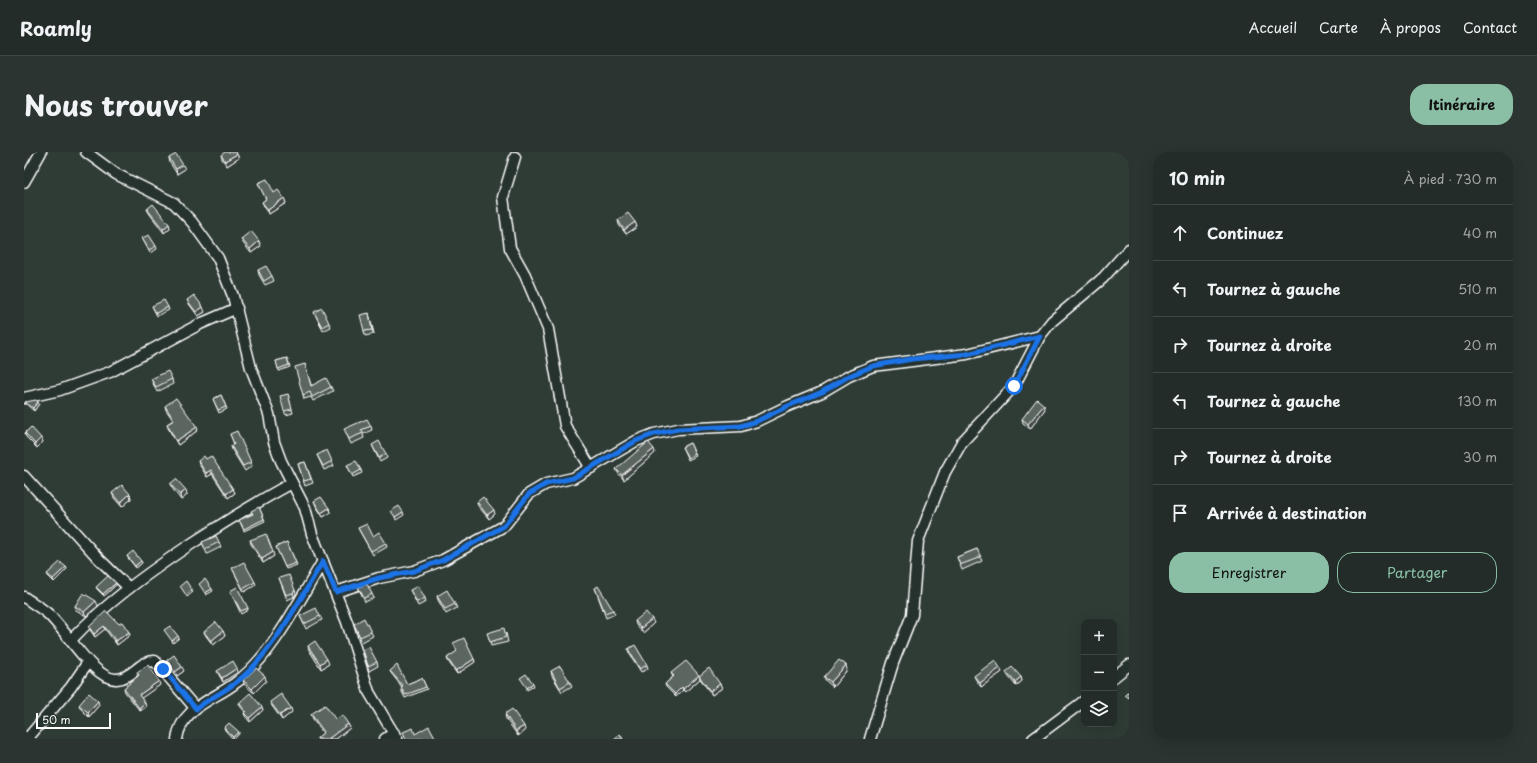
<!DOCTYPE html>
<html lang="fr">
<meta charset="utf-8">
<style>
body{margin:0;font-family:"Playpen Sans",sans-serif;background:#2b3430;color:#f1f3f6}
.controls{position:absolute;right:12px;bottom:12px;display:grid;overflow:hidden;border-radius:8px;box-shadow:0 4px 16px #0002}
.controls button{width:36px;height:36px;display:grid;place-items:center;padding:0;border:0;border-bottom:1px solid #404845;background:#232c28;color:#f1f3f6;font:20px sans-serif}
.scale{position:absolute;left:12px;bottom:10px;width:75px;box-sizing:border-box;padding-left:4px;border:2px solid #fff;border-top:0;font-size:11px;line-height:14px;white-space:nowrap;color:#fff;-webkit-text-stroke:3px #26332d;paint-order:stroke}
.stop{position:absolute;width:12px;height:12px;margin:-9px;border:3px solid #1a73e8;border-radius:50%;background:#fff}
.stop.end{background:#1a73e8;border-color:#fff;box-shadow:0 1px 4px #0008}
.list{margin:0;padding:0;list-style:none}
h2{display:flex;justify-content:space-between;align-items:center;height:52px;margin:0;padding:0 16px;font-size:17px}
h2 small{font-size:13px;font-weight:400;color:#a3a7a8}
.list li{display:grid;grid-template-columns:26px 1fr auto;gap:12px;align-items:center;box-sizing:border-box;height:56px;padding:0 16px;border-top:1px solid #404845}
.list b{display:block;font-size:15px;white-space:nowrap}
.list em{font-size:13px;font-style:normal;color:#a3a7a8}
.actions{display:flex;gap:8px;padding:12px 16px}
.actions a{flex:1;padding:9px 0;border:1px solid #8abfa5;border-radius:16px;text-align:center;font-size:14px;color:#8abfa5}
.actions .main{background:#8abfa5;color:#111}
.icon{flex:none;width:22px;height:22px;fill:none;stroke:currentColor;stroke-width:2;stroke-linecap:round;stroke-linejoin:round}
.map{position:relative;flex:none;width:1105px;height:587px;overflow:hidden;border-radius:16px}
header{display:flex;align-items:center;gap:24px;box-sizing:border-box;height:56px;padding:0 20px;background:#232c28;border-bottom:1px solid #404845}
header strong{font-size:19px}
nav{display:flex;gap:22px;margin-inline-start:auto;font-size:14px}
.intro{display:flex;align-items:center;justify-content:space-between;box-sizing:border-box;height:96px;padding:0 24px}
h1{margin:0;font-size:28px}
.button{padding:10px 18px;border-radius:16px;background:#8abfa5;color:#111;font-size:14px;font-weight:700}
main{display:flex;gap:24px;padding:0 24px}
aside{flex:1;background:#232c28;border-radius:16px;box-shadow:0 4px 16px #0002}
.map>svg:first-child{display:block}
</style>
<header>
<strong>Roamly</strong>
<nav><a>Accueil</a><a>Carte</a><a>À propos</a><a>Contact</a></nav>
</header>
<div class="intro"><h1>Nous trouver</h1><a class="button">Itinéraire</a></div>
<main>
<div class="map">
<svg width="1105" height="587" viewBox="0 0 1105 587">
<rect width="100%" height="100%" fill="#2f3b35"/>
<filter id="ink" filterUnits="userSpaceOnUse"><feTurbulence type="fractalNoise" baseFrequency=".025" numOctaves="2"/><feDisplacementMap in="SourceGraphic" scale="8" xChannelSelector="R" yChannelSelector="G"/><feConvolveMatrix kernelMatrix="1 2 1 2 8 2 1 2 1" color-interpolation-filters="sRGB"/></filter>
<g filter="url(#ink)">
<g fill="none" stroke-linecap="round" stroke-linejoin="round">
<defs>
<g id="minor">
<polyline points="62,0 92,22 150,51 168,70 194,106 209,144 227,216 245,262 250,290 257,309 281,356 288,382 323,470 345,540 373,587"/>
<polyline points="491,5 479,45 486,96 501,123 524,177 541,274 567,316"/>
<polyline points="0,30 17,0"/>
<polyline points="0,246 36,238 86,220 176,172 213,156"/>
<polyline points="0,324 75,407 105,436"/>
<polyline points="312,440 355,426 390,419 419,408 480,374 505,342 522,332 549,326 612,289 630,282 654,277 717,274 733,269 764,254 798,240 825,224 849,214 943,202 1016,184"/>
<path d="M0,445C7,450 16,455 23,461C41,476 70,529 93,527C109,526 116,508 131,509L172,557"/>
<path d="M47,488C81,452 120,424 161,396C196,373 231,351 268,331"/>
<polyline points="1090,525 1105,513"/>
<polyline points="3,587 47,535 64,510"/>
<path d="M153,587C157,556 189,548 210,532C247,506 276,447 299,409"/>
<polyline points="361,587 370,581"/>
<polyline points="846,587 869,511 888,463 894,389 921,320 938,290 990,234 1016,184 1028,169 1079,126 1105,97"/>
<polyline points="1009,587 1060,549"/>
</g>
</defs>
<use href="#minor" stroke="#fff" stroke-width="13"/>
<use href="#minor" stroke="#26332d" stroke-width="10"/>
</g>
<g fill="#4e5853" stroke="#fff">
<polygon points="197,3 215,6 203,14 198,7"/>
<polygon points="145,6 161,17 153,22 146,11"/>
<polygon points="234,31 250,41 260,46 262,51 245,62 240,54 238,50 242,47"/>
<polygon points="123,57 145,72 146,76 140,81 125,61"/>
<polygon points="594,68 611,70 613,75 602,82 595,73"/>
<polygon points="118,86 132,94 133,97 126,101"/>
<polygon points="217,87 237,94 227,101 219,91"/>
<polygon points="234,118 248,124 250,129 241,133 235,123"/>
<polygon points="163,148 181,160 174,164 165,152"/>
<polygon points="128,154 144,155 145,158 133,164"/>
<polygon points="290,160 305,171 307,175 299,179"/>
<polygon points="346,166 350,182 341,184 340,179"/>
<polygon points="263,206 266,215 255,219 252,209"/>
<polygon points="281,212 287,233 307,235 309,239 289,249 287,245 280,247 279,243"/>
<polygon points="127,227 148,227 149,232 133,240"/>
<polygon points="264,242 269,261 262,263 260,259"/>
<polygon points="197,243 203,257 195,261 189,247"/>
<polygon points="1,250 15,252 10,259 2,252"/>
<polygon points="141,254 174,278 154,293 144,276 143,272 149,268 142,258"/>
<polygon points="1021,257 1006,277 999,271 998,267"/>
<polygon points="347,274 348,278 339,282 340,286 327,292 322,281"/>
<polygon points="1,281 17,286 19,290 13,296 2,285"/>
<polygon points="206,282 227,310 228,314 221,319 208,298 207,294 210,292"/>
<polygon points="666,291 672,304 664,308 658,295"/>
<polygon points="348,293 362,302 363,306 356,310"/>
<polygon points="631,301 600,328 594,321 592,317"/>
<polygon points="293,303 308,309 310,314 300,318"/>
<polygon points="182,307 209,337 211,341 204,346 188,322 183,325 175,312 174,309"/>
<polygon points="281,310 289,331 281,334 274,312"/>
<polygon points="323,313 337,318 338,321 329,325"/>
<polygon points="146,332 162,338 163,343 157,348 148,336"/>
<polygon points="88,341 106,342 107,347 98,355 90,346"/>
<polygon points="290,349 305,356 306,361 299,365 292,354"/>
<polygon points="453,350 471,362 465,367 454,354"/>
<polygon points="235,355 241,369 220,379 216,370 229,362"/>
<polygon points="334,376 362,391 363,395 349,403 336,380"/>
<polygon points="226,388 250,404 239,411 227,392"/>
<polygon points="178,390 195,390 197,395 183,402"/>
<polygon points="263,390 273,413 262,417 252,395"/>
<polygon points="953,397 958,409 938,418 933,405"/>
<polygon points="103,404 117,409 118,411 112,416 104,406"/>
<polygon points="42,415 43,417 30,430 24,424 23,422"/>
<polygon points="209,418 231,430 232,433 220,440"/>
<polygon points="255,426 272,442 270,445 263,448"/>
<polygon points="92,433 80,444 73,437 72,435"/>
<polygon points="334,435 348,442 350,446 341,450"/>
<polygon points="571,436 589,458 591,462 582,466"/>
<polygon points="386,438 401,446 402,450 394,454"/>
<polygon points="206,439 224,456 224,458 217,462"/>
<polygon points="413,444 431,452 433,456 422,462 414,448"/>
<polygon points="51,454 74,454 62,464 52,458"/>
<polygon points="276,464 296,464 298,468 282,477"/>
<polygon points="611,469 630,471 619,481 612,473"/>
<polygon points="95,472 105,480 106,483 93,493 81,477 71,485 66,478 65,475"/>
<polygon points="330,472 347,480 349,484 338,490"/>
<polygon points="199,479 201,484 189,493 182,484 180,480"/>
<polygon points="482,481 484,490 467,494 466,490"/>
<polygon points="284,494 305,512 297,517 285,498"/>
<polygon points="604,497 623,513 624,517 617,520 605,501"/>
<polygon points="339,498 353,510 354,514 345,519"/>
<polygon points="432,500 450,507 451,510 433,522 424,509 423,506"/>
<polygon points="143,508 160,519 153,524 145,512"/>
<polygon points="823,518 809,535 802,529 800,525"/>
<polygon points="193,519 214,520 199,530 195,523"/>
<polygon points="366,519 383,532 398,526 403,537 381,546 377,538 378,535 367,521"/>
<polygon points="527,519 546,530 548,534 538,540 528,524"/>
<polygon points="113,520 136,533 117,546 122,555 116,559 101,540 100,536 115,524"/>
<polygon points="978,520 957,535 952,528 950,524"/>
<polygon points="982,520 997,525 998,529 992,534 984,524"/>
<polygon points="647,521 676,527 661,540 659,538 652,545 642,535 641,532 649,525"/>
<polygon points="675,524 696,532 698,536 688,543 677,528"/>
<polygon points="219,528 242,529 230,541 220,532"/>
<polygon points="246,550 268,560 258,568 248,554"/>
<polygon points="215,551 238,555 239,558 226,570 221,564 220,561 221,560 216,554"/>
<polygon points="55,553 75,553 65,565 57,557"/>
<polygon points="287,562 312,568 324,572 326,576 312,587 293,587 293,586 299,581 289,567"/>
<polygon points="481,562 501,578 494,584 482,567"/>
<polygon points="200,576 215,582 210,587 209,587 201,578"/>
</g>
<g fill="#404744" stroke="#fff">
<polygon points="213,2 215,6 203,14 201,9"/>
<polygon points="159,13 161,17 153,22 152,17"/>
<polygon points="260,46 262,51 245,62 244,58"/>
<polygon points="611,70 613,75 602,82 600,78"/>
<polygon points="145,72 146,76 140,81 139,77"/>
<polygon points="235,89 237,94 227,101 226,97"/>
<polygon points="179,155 181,160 174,164 172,160"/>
<polygon points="345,161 346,166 350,182 348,178"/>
<polygon points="14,250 15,252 10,259 9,256"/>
<polygon points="1020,253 1021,257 1006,277 1004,272"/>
<polygon points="173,275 174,278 154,293 152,289"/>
<polygon points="17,286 19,290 13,296 11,292"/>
<polygon points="630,297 631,301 600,328 598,323"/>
<polygon points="187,318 188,322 183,325 182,321"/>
<polygon points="209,337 211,341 204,346 202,342"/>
<polygon points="162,338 163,343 157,348 156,343"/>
<polygon points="106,342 107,347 98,355 96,351"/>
<polygon points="305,356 306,361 299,365 297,361"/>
<polygon points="470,358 471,362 465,367 463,363"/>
<polygon points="379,360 380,363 372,368 371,365"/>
<polygon points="249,400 250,404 239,411 238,407"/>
<polygon points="117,409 118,411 112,416 111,414"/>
<polygon points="42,415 43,417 30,430 29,427"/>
<polygon points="92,431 92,433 80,444 79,442"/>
<polygon points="188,437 189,439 182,443 181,441"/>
<polygon points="168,438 169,440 163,445 162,443"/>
<polygon points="271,438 272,442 270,445 269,441"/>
<polygon points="72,449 74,454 62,464 60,460"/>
<polygon points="628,467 630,471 619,481 617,476"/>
<polygon points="80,474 81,477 71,485 70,482"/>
<polygon points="199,479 201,484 189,493 187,489"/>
<polygon points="105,480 106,483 93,493 92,489"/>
<polygon points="154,484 155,486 149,491 148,489"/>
<polygon points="303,507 305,512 297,517 296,512"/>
<polygon points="450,507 451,510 433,522 432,519"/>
<polygon points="822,513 823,518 809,535 807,530"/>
<polygon points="158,515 160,519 153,524 151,520"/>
<polygon points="213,516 214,520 199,530 198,526"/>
<polygon points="976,516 978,520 957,535 956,531"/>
<polygon points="675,523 676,527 661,540 659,537"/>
<polygon points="241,524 242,529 230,541 228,537"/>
<polygon points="997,525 998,529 992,534 991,530"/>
<polygon points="135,529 136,533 116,547 115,543"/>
<polygon points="509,531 510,534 503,538 503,536"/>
<polygon points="696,532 698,536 688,543 686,539"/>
<polygon points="658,535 659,538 652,545 651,542"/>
<polygon points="74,549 75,553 65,565 64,560"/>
<polygon points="121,551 122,555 116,559 115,556"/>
<polygon points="238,555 239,558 226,570 225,566"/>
<polygon points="267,556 268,560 258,568 256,563"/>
<polygon points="324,572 326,576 312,587 304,587"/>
<polygon points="500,574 501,578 494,584 492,579"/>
<polygon points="215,580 215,582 210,587 209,585"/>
</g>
<g fill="#5b6661" stroke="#fff">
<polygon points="201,0 212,0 213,2 201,9 197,3"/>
<polygon points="152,2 159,13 152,17 145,6"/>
<polygon points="243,27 250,41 254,38 260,46 244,58 238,50 242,47 234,31"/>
<polygon points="129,52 145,72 139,77 123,57"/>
<polygon points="604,61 611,70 600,78 594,68"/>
<polygon points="227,79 235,89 226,97 217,87"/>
<polygon points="125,83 132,94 125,98 118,86"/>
<polygon points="242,114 248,124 240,129 234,118"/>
<polygon points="170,143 179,155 172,160 163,148"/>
<polygon points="140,148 144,155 132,161 128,154"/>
<polygon points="298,156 305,171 298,175 290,160"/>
<polygon points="345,161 348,178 340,179 336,163"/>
<polygon points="263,206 265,213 254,217 252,209"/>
<polygon points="281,212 287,234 302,226 307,235 288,245 286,240 279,243 271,215"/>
<polygon points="144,219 148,227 132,235 127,227"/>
<polygon points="264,242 268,257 260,259 256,244"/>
<polygon points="197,243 202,255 194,258 189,247"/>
<polygon points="152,246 173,275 152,289 143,272 150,268 141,254"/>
<polygon points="1013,247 1020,253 1004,272 998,267"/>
<polygon points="12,248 14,250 9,256 1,250"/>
<polygon points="343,267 347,274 337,278 339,281 325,287 320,277"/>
<polygon points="7,275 17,286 11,292 1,281"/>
<polygon points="213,279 227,310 219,314 207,294 210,292 206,282"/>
<polygon points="355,289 362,302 355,306 348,293"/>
<polygon points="624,290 630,297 598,323 592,317"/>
<polygon points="666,291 671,302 664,306 658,295"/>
<polygon points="303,298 308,309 299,314 293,303"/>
<polygon points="180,304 182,307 187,304 209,337 202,342 187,318 182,321 174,309"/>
<polygon points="332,309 337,318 328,323 323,313"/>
<polygon points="281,310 287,327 280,329 274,312"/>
<polygon points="152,327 162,338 156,343 146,332"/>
<polygon points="98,333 106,342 96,351 88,341"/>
<polygon points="297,345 305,356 297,361 290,349"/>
<polygon points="459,345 470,358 463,363 453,350"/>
<polygon points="375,354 379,360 371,365 367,359"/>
<polygon points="235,355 240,367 220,377 215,368 229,362 227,359"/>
<polygon points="343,372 349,384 355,380 362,391 347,399 334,376"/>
<polygon points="242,382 249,400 238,407 226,388"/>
<polygon points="192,384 195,390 181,397 178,390"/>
<polygon points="263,390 272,411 261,415 252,395"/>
<polygon points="953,397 957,405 936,413 933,405"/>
<polygon points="109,399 117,409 111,414 103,404"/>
<polygon points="36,410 42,415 29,427 23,422"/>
<polygon points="220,410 231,430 219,437 208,416"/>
<polygon points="265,423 271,438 269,441 262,443 255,426"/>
<polygon points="84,424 92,431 79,442 72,435"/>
<polygon points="181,427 188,437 181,441 175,432"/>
<polygon points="162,429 168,438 162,443 156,434"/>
<polygon points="343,432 348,442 340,446 334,435"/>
<polygon points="394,434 401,446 393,450 386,438"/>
<polygon points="574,434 589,458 581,461 571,436"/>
<polygon points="213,435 224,456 217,459 206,439"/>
<polygon points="423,438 431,452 421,457 413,444"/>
<polygon points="59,441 72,449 60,460 51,454"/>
<polygon points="292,456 296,464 280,472 276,464"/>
<polygon points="82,459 95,472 98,470 105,480 92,489 80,474 70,482 65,475"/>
<polygon points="622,460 628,467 617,476 611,469"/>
<polygon points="340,466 347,480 336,485 330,472"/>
<polygon points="192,470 199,479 187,489 180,480"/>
<polygon points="146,474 154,484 148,489 140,478"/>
<polygon points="480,476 482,485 466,490 463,481"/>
<polygon points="440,486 450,507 432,519 423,506 433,499 429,491"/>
<polygon points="291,489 303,507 296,512 284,494"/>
<polygon points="611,493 623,513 616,517 604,497"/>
<polygon points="345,495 353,510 344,514 339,498"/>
<polygon points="150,503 158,515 151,520 143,508"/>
<polygon points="815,508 822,513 807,530 800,525"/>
<polygon points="971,508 976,516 956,531 950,524"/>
<polygon points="209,509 213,516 198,526 193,519"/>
<polygon points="662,509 675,523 659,537 658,535 651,542 641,532 650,524 647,521"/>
<polygon points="124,513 135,529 115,543 121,551 115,556 100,536 115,523 113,520"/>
<polygon points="373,513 383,532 398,526 402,535 381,543 377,535 379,534 366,519"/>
<polygon points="536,514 546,530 536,536 527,519"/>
<polygon points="988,515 997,525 991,530 982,520"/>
<polygon points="232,516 241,524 228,537 219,528"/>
<polygon points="685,516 696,532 686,539 675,524"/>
<polygon points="502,522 509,531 503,536 496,526"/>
<polygon points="1105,539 1105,546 1101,543"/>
<polygon points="65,541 74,549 64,560 55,553"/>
<polygon points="226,541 238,555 225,566 220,561 222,559 215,551"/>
<polygon points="257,542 267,556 256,563 246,550"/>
<polygon points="301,553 312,568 318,563 324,572 304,587 294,587 293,586 300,580 287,562"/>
<polygon points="488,557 500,574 492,579 481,562"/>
<polygon points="205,571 215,580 209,585 200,576"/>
<polygon points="405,574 412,587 382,587 379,580 389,576 391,582"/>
<polygon points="596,582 599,587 590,587"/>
</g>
</g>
<g fill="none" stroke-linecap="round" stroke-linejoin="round" filter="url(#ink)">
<path stroke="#1a73e8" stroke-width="5" d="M139,517L172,557C184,547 198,541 210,532C246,506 276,447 299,409L312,440L355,426L390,419L419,408L480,374L505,342L522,332L549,326L612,289L630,282L654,277L717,274L733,269L764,254L798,240L825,224L849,214L888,207L943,202L1016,184L990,234"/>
</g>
</svg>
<div class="controls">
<button>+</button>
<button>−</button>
<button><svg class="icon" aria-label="layers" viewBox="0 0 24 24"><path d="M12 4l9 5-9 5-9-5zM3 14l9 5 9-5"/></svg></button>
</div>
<div class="scale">50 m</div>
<div class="stop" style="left:990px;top:234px"></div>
<div class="stop end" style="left:139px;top:517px"></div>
</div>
<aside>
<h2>10 min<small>À pied · 730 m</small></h2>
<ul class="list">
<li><svg class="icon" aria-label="ahead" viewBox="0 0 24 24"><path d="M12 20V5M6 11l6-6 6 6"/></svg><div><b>Continuez</b></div><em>40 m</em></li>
<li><svg class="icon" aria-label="left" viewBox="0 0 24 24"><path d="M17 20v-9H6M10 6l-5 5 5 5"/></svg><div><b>Tournez à gauche</b></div><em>510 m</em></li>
<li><svg class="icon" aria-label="right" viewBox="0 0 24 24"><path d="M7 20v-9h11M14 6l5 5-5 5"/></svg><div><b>Tournez à droite</b></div><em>20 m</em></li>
<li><svg class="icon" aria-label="left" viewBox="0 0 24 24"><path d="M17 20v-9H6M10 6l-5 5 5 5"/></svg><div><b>Tournez à gauche</b></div><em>130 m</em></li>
<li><svg class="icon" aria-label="right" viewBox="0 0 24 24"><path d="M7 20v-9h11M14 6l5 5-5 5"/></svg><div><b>Tournez à droite</b></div><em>30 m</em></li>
<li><svg class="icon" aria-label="arrive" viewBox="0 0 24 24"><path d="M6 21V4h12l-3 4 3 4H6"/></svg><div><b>Arrivée à destination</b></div></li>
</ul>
<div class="actions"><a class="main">Enregistrer</a><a>Partager</a></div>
</aside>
</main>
